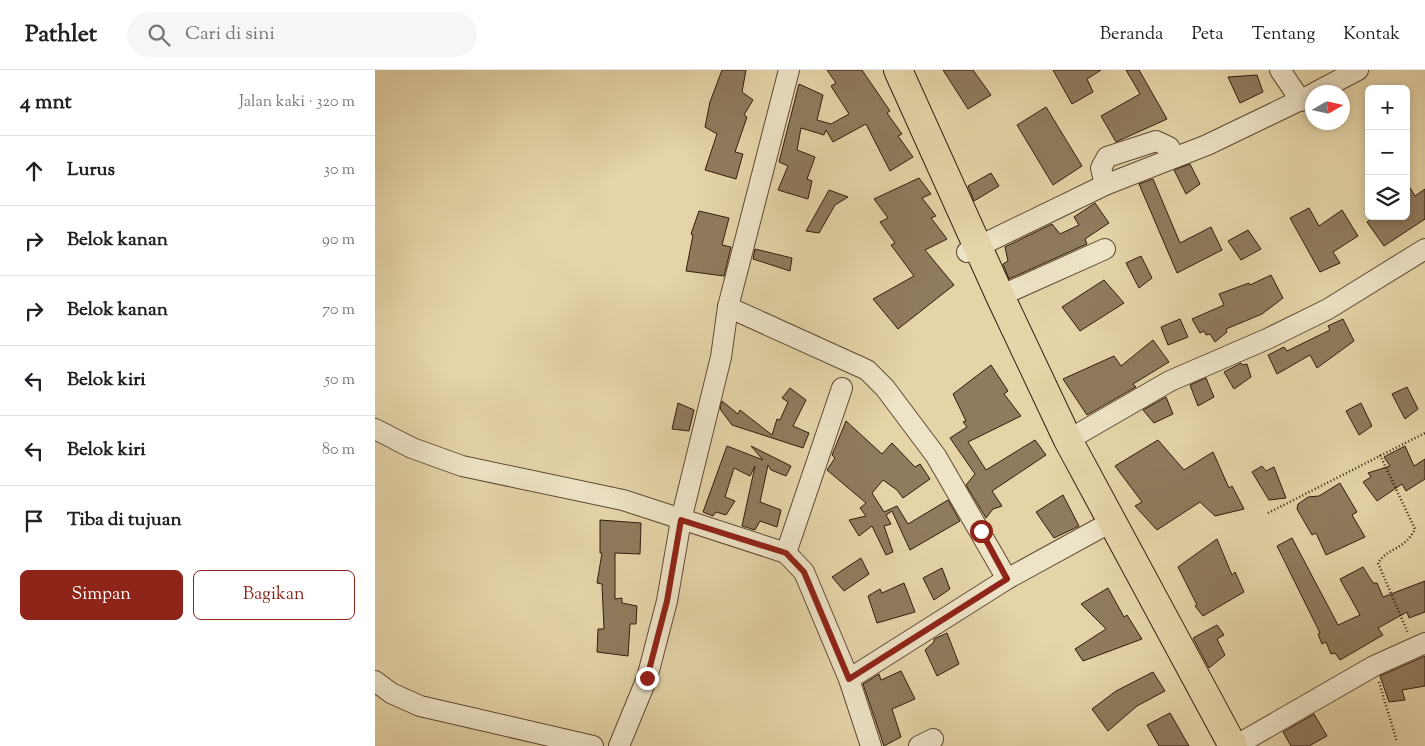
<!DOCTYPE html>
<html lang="id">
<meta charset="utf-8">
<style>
body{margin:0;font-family:"Sorts Mill Goudy",serif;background:#f6f6f6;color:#202124}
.controls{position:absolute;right:15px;top:15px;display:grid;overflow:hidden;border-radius:8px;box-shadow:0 2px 8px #0003}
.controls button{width:45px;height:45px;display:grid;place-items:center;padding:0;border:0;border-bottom:1px solid #e0e0e0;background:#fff;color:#202124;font:25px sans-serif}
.compass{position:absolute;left:930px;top:15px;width:45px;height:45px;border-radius:50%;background:#fff;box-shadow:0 2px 8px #0003;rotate:81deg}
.stop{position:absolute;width:15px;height:15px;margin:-11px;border:4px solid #8f2418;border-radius:50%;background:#fff}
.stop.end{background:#8f2418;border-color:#fff;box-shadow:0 1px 5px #0008}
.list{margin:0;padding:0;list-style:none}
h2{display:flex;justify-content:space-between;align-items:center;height:65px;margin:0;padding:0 20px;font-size:21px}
h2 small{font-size:16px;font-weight:400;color:#757577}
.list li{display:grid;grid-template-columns:32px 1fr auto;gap:15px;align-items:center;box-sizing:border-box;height:70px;padding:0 20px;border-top:1px solid #e0e0e0}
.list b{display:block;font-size:19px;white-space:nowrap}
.list em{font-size:16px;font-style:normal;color:#757577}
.actions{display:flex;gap:10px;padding:15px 20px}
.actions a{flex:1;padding:11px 0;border:1px solid #8f2418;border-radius:8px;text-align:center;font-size:18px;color:#8f2418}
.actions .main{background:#8f2418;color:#fff}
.icon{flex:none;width:28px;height:28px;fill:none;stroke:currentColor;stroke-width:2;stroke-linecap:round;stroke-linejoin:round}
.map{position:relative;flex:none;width:1050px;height:676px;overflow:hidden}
header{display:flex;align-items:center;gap:30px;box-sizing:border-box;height:70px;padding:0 25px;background:#fff;border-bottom:1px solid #e0e0e0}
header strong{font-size:24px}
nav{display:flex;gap:28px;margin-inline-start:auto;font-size:18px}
.search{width:350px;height:45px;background:#f6f6f6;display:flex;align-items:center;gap:12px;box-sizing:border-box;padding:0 18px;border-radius:28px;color:#757577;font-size:19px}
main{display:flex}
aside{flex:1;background:#fff}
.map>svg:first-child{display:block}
</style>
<header>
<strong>Pathlet</strong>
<div class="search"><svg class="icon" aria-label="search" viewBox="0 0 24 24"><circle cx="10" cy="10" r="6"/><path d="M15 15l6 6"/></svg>Cari di sini</div>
<nav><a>Beranda</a><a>Peta</a><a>Tentang</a><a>Kontak</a></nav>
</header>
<main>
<aside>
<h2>4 mnt<small>Jalan kaki · 320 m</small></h2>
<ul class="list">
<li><svg class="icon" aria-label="ahead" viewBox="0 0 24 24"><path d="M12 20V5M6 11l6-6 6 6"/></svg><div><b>Lurus</b></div><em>30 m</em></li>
<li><svg class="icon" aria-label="right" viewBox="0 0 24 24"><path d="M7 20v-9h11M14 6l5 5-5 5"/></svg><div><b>Belok kanan</b></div><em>90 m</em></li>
<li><svg class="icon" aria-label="right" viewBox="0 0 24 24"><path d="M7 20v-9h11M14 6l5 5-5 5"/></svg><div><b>Belok kanan</b></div><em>70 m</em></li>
<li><svg class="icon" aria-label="left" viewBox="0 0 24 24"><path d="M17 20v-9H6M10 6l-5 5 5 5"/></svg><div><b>Belok kiri</b></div><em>50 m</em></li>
<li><svg class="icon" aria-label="left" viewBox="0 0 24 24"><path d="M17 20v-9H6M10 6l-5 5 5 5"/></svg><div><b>Belok kiri</b></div><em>80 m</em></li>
<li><svg class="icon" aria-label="arrive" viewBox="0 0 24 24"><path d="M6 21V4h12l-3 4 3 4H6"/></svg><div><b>Tiba di tujuan</b></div></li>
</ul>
<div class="actions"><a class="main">Simpan</a><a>Bagikan</a></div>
</aside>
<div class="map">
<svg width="1050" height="676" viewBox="0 0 1050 676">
<rect width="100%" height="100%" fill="#e4d4a8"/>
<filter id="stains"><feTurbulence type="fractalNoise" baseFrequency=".004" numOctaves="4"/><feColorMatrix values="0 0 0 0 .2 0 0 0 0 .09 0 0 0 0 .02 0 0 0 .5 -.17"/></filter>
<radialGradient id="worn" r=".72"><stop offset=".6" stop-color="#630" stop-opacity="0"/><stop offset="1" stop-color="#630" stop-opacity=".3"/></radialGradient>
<g fill="#8f7b5d" stroke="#331b0b">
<polygon points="347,0 371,0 367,22 378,30 369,45 372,47 360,82 368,84 361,109 330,100 342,64 330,57 335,32"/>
<polygon points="452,0 487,0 515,41 512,43 527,64 523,66 538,87 515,101 491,54 458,72 451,60 449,65 426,58 422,80 440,87 432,109 437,111 433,129 403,120 413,96 404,92 424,14 448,25 442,50 456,54 474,44 456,16 461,13"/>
<polygon points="568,0 598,0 616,25 593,39"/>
<polygon points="678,0 726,0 712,9 718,22 697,34"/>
<polygon points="751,0 764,0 792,49 741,72 726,46 765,24"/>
<polygon points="882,5 888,22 865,33 853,7"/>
<polygon points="671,37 707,96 678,115 642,55"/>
<polygon points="815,94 825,114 811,124 799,100"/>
<polygon points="616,103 624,116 599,131 593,116"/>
<polygon points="544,108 556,124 547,128 561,146 556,148 572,169 550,180 579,215 523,259 498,229 539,206 516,175 520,173 505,152 513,148 499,129"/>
<polygon points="778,109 805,173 836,157 847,180 802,203 764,114"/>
<polygon points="1031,111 1040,126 1050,119 1050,149 1009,176 992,152 1000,146 1031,146"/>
<polygon points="454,120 473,127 460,135 444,163 431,161"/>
<polygon points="720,133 734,153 710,169 712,174 634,209 628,194 633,191 630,177 677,154 685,164 704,155 699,147"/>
<polygon points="934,138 944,156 967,140 983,166 958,182 965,193 945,202 915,148"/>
<polygon points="324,141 354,148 347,175 356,177 349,206 311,201 318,165 316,164"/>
<polygon points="873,160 886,179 866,190 853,171"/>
<polygon points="380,179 417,188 415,201 378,189"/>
<polygon points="766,186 777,208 764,218 751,193"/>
<polygon points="896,205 908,228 887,244 851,259 852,262 840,272 835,264 831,265 829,261 825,263 817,249 849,235 844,224 874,213 875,215"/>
<polygon points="729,210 749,233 705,261 687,237"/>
<polygon points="805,249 813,267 793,275 786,257"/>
<polygon points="968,249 979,271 942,298 935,285 902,304 893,285 909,277 912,281 955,260 953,256"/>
<polygon points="778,270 794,292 758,314 761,317 712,345 688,309 739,286 746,296"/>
<polygon points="866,293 868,295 872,294 876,307 859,319 849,302"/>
<polygon points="616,295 633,321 629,324 646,346 593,372 611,400 660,370 671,385 617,421 627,436 618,439 611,448 591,415 600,404 575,368 592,357 588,352 591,351 578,324"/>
<polygon points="831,308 839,327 823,336 815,315"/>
<polygon points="1032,317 1043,339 1030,349 1017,324"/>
<polygon points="415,318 431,330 418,356 434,363 428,378 357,355 345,339 347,331 363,344 365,340 397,365 402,349 405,350 413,332 407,328"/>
<polygon points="791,327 798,344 779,353 768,340"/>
<polygon points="303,333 319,340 314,361 297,359"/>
<polygon points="986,333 997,356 984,365 971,341"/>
<polygon points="471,351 507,384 517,373 540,397 545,394 555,409 528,428 522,420 508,410 497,423 509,442 522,436 533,454 573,430 585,451 535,480 517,441 511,445 516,454 509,456 518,482 511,485 497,456 484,466 474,450 491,446 485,438 491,433 452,400 460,388 457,385"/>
<polygon points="783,370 809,400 838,382 854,418 857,416 869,439 840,446 825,432 782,460 760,436 767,432 740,396"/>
<polygon points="352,376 388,390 376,376 416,396 411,406 396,400 393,395 385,432 406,440 402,457 385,451 380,460 367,456 380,396 375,406 359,398 350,427 360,431 351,445 341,442 338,446 328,442"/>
<polygon points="1030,376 1039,396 1050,389 1050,409 1031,421 1027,414 1002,431 988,412 996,407 993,403 1015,396 1009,387"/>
<polygon points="887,396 891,401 899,397 911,428 894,430 877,402"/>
<polygon points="965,413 982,442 977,445 990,467 951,485 941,463 937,465 922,439 923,434 933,427 944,426"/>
<polygon points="688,425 704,456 679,468 661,442"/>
<polygon points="225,450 266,453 265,484 240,483 240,529 247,528 247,533 262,536 261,554 255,554 253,586 222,582 223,559 229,559 227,514 222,513 227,483 225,483"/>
<polygon points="917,468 963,555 985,545 965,509 988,497 998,513 1002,513 1008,527 1050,511 1050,542 1034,548 1032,542 1003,558 1008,565 965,590 960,583 956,584 951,572 947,574 943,564 945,563 902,476"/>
<polygon points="842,469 857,505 860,502 869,522 828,546 820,536 822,535 803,497"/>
<polygon points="486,488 494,504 469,521 457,507"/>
<polygon points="567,498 575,519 559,530 548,508"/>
<polygon points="529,513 540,542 502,553 493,526 505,519 507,523"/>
<polygon points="733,518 749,547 752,545 767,569 708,591 700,579 731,559 706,534"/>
<polygon points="842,555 849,565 842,569 850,585 834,598 818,568"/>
<polygon points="572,563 584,594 562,606 550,580 559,572 559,569"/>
<polygon points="1050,586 1050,616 1027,620 1030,630 1014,632 1005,606"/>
<polygon points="526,601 540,629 517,639 526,667 509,676 488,614 504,604 506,610"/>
<polygon points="778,602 790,621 762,636 733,661 717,639 741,621"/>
<polygon points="795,643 814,676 784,676 772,655"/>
<polygon points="939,644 952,666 934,676 916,676 908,662"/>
</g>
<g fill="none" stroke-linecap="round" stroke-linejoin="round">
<defs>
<g id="minor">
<polyline points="905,0 926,31"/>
<polyline points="941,22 983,0"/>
<polyline points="730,115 726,98 732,87 781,71 794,77 800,87"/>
<polyline points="592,182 730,115 832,75 938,24"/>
<polyline points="625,226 730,179"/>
<polyline points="353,237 492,300 510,318 561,386 632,509"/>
<polyline points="0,359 37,378 87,396 248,430 411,483 429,502 474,609 496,676"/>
<polyline points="693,370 795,311 892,269 953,239 1050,179"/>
<polyline points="411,483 467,318"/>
<polyline points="474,609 632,509 725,458"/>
<polyline points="0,611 16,623 45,636 218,676"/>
<polyline points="244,676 272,608 292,531 306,450 346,287 353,237 414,0"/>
<polyline points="544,676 558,669"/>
<polyline points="860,676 999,596 1050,573"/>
</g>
<polyline id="highway" points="523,0 625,226 693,370 858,676"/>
</defs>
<use href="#minor" stroke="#5f4932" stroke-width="22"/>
<use href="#highway" stroke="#331b0b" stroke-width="30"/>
<g stroke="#331b0b" stroke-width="2.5" stroke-dasharray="1 2.5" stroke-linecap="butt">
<path d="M1005,385L1040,459C1030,480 1012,478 1003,493L1033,563"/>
<polyline points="893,443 1050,363"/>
<polyline points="1004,612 1022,672"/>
</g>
<use href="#minor" stroke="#ede3c6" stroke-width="20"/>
<use href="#highway" stroke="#e4d4a8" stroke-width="28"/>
</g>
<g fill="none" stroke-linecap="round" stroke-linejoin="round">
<polyline stroke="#8f2418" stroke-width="6" points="272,608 292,531 306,450 411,483 429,502 474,609 632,509 606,461"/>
</g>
<rect width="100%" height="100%" filter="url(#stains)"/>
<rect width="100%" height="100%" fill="url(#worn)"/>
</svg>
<div class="controls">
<button>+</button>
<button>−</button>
<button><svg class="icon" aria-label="layers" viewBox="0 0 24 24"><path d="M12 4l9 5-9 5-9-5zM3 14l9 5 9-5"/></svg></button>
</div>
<svg class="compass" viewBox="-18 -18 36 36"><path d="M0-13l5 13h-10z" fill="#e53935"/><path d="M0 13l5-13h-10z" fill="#757577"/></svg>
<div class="stop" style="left:606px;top:461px"></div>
<div class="stop end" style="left:272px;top:608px"></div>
</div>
</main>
